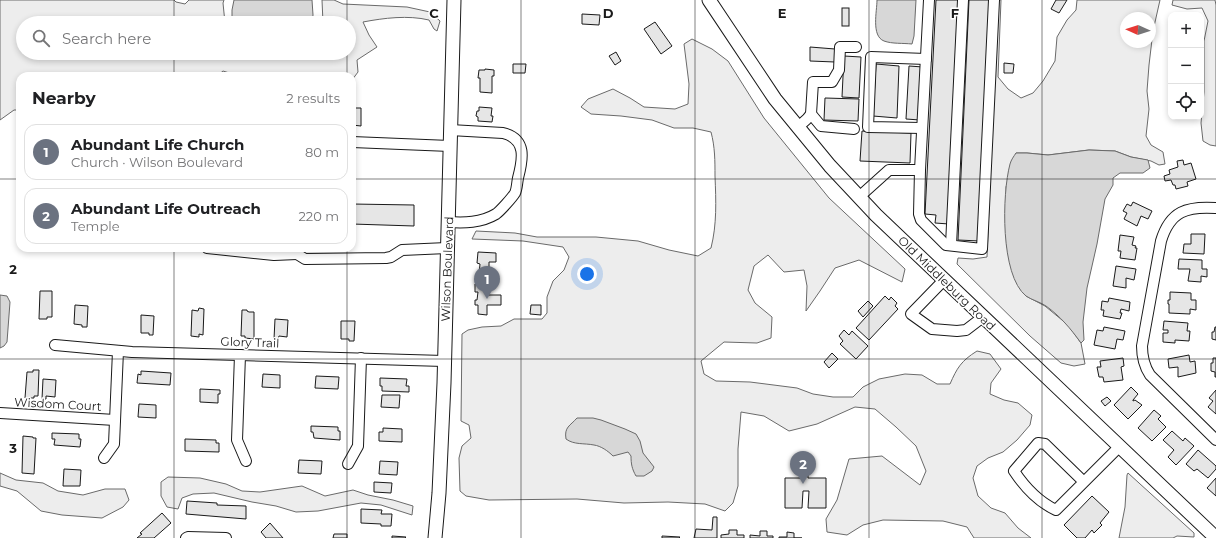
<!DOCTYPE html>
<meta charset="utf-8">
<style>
body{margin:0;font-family:Montserrat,sans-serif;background:#f2f2f2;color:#202124}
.controls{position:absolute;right:12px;top:12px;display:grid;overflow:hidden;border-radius:8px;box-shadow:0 2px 6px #0003}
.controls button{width:36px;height:36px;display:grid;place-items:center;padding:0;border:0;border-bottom:1px solid #e0e0e0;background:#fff;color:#202124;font:20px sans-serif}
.compass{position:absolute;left:1120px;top:12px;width:36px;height:36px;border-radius:50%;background:#fff;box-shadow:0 2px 6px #0003;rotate:273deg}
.you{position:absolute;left:587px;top:274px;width:14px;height:14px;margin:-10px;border:3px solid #fff;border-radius:50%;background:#1a73e8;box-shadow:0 0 0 6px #1a73e833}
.badge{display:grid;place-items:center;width:26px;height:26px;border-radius:50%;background:#c62828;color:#fff;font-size:13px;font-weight:700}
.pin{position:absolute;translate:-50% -33px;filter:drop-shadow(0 1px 2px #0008)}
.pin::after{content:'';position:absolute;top:21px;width:14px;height:12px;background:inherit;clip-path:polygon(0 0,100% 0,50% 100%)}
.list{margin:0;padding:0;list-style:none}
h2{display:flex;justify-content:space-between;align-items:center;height:52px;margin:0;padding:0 16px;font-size:17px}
h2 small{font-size:13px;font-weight:400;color:#757577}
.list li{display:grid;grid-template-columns:26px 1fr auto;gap:12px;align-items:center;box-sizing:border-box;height:56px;margin:0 8px 8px;padding:0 8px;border:1px solid #e0e0e0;border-radius:12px}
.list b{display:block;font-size:15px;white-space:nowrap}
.list p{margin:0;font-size:13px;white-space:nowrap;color:#757577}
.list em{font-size:13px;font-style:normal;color:#757577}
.icon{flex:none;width:22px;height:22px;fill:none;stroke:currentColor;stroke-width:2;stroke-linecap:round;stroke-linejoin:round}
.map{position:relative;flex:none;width:1216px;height:538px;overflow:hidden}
.search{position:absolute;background:#fff;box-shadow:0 2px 6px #0003;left:16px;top:16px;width:340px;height:44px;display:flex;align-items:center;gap:10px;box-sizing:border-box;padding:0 14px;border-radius:22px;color:#757577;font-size:15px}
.panel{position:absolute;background:#fff;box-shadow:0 2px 6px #0003;left:16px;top:72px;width:340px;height:180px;border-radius:12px}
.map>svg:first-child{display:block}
</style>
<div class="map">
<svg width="1216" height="538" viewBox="0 0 1216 538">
<rect width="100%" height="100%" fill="#fff"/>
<g fill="#ededed" stroke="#6a6a6a" fill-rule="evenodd">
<path d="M0,0H174L176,2L185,4L189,0H224L223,3L225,23H23V53H349V23H323L322,0H334L343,4L407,7L430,12L440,21L437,31L434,29L429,20C408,15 384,18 363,22L369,35L377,47L357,60L358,72L352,80V76H274L273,74L266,76H239L223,71L217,76H20V110H14L0,120Z"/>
<path d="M997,0H1001L998,77L1008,89L1021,98L1033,93L1043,81L1055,61L1057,37L1067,20L1076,10L1077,0H1160L1153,31L1149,65L1147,91L1149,109L1146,136L1151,145L1163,152L1165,164L1159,165L1151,161L1131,157L1115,151L1089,150L1048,155L1027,153H1016L1006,187L1007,247L1026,296L1045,306L1068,325L1081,343L1085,364L1074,366L1061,363L1030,336L957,264L958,258L973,259L987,257ZM1126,18H1150V42H1126Z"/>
<polygon points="1173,0 1215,0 1216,5 1216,146 1210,145 1203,141 1201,123 1204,92 1204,41 1208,21 1202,8 1187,9 1172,5"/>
<path d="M692,39L712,49L728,61L764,118L829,198L905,269L902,282L859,260L835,268L820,291L806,311L807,286L804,270L784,272L768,255L754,266L748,290L755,303L772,317L771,338L757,343L724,342L701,361L704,374L716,381L750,382L797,388L813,394L833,397H853L863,387L879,379L905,374L922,375L937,384H950C957,368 961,361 977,351L990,354L1001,369L991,383L990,394L1004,400L1018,403L1032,415L1030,425L1017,440L1003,452L988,458L977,466L973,478L978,496L991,508L1005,513L1018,528L1031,538H974L967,527L943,521L883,520L863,525L847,535L827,532L826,519L837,500L849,459L882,456L920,485L926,471L916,446L896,427L875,409L855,407L817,424L789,431L764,416L741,412L738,449V486L733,503L725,511L705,504L668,502L624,503L577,499L489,500L466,496L460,491L459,458L462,446L471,438L469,425L461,421L462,334L468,330L482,327L501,326L514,319H542L547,313V297L553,281L564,270L569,257L563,247L523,241L472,239L476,231L515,233L537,237H596L638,241L669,250L698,256L711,248C717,224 716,201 715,176C715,161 715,147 711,132L693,128H674L652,120L621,116L591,114L581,107L588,99L613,89L630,98L644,107L675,109L688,104L689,84L684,44Z"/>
<polygon points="0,473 16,480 43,483 58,491 83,495 105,489 125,489 129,500 123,507 102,518 62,515 41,511 17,491 0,486"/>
<polygon points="1128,473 1194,533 1194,537 1177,536 1173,538 1119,538 1125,507 1127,475"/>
<polygon points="168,477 200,478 226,484 242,491 260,492 302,486 325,496 353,490 368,495 393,500 413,506 412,515 381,505 361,503 318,511 296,512 276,506 252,502 214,493 193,494 182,498 178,509 167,507 161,496 161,482"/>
</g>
<g fill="#d7d7d7" stroke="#6a6a6a">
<polygon points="234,0 312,0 313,15 312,23 232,23 232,10"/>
<path d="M877,0H916L914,36L912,44C903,43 892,44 884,41C871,36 877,11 877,0Z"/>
<path d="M1089,150L1115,151L1131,157L1148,160L1150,168L1143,173H1120L1113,178V185L1105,199L1097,244L1087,288L1083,322L1084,340L1081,343C1071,329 1060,316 1046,306C1040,302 1032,300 1026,296C1000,275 1002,194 1010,164C1011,160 1014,156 1016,153H1027L1048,155Z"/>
<polygon points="0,295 7,296 10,302 7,342 4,346 0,348"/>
<path d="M577,418H593L601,420L625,429L636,434L640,441L643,453L654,467L652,471L644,476H636C632,469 631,464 631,456L628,452L613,456C608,451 601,446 594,445C584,443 574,445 566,439C564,427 570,426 577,418Z"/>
</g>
<g fill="#e6e6e6" stroke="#1a1a1a">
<polygon points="936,0 961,0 949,224 935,223 936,215 925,214"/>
<polygon points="969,0 990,0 980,241 958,240"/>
<polygon points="1056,0 1067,0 1059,13 1051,9"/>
<rect x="842" y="8" width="7" height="18"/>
<polygon points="582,14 600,15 599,25 582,24"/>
<polygon points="655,22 672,46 661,54 644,29"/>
<polygon points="810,47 835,49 835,62 810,61"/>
<polygon points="616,52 621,61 615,65 609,56"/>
<polygon points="844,56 861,57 859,98 842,97"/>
<polygon points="1004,63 1014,64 1013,73 1004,73"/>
<polygon points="513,64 526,64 525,73 513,73"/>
<polygon points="876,64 899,66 897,118 873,116"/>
<polygon points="909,66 923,67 920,120 906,119"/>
<polygon points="485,69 494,70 494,76 492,76 492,93 480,92 480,78 478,78 479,70 485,70"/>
<polygon points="825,98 859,99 858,121 824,120"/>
<polygon points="479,107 492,108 491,116 493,116 492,122 478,121 478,117 476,116 477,111 479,111"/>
<polygon points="352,108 361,108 361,126 352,125"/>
<polygon points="862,131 911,133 910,163 860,161"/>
<polygon points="1183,160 1184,165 1191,163 1196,179 1187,182 1188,186 1176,189 1175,185 1173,185 1171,180 1165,181 1164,176 1170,174 1169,170 1178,167 1177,161"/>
<polygon points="1133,202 1152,211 1148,219 1141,216 1137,226 1124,219 1127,213 1123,211 1127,204 1131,206"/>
<polygon points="352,204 414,205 414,226 352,224"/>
<polygon points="1191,234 1205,234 1204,254 1183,253 1184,244 1191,244"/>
<polygon points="1120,235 1134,237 1132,245 1136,246 1135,248 1137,248 1135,260 1120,258 1121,251 1118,251"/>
<polygon points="478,252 496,253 496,262 489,262 489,270 492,270 492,275 479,275 480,264 477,263"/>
<polygon points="1179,259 1202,260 1202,269 1207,269 1207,277 1201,276 1201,282 1188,281 1190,269 1178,269"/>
<polygon points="1116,266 1136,269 1134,280 1126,278 1126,288 1113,286"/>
<polygon points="475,284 486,284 486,295 501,295 501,305 487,305 487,315 478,314 478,305 475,305 475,300 477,300 478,292 475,292"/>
<polygon points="40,291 52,291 52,317 47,317 47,319 39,319"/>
<polygon points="1170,292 1191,293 1191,300 1196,300 1196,310 1190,309 1190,314 1169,313 1169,304 1168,304 1168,300 1170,300"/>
<polygon points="885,296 889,300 891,297 897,303 895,306 898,309 869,340 856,328"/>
<polygon points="1109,298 1130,302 1129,311 1121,309 1120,313 1122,313 1120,319 1103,316 1104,310 1101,310 1102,301 1108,302"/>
<polygon points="868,301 873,306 863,317 858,311"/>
<polygon points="75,305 88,306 87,327 82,327 82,325 74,324"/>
<polygon points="531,305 541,305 541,315 530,314"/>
<polygon points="199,308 204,309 203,335 199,334 199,337 191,336 192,310 198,311"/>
<polygon points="242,310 247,310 247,311 249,312 254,312 254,339 245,338 245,336 241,336"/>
<polygon points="141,315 154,316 153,335 149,335 149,333 141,333"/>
<polygon points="275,319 288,320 287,337 279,336 278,339 274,339"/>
<polygon points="341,321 355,321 354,341 349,341 349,339 341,339"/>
<polygon points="1164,321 1188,323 1187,331 1190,331 1189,341 1175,340 1175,343 1163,342 1163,333 1168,333 1168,330 1163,330"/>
<polygon points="1104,327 1125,331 1123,340 1117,339 1115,349 1094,345 1097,330 1103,331"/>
<polygon points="1215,327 1216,327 1216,340 1212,339 1212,332 1214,332"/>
<polygon points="844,330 849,335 852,331 868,346 856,359 840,344 843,341 839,336"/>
<polygon points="832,353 838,359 829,368 824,362"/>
<polygon points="1189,355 1190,362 1195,361 1196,373 1178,377 1178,367 1169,368 1168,359"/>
<polygon points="1123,358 1124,366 1121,367 1123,380 1104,382 1103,377 1099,377 1097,367 1101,367 1100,361"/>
<polygon points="1213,358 1216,358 1216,377 1215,377 1215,372 1211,371 1211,363 1213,363"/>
<polygon points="33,370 39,370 38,396 34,396 34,398 25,398 27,372 33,372"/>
<polygon points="141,371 171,373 170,385 137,383 138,374 141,375"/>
<polygon points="263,374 280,375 280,388 262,387"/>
<polygon points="316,376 339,377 338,389 315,388"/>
<polygon points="380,378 407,379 406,386 409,386 409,392 382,391 382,386 380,386"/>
<polygon points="43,379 56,380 55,397 46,396 46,399 42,399"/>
<polygon points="1131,387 1138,394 1133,400 1133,401 1135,400 1142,405 1128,419 1114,405"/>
<polygon points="200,389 220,390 220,394 218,394 218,403 200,402"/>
<polygon points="1216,390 1216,414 1208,407 1213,401 1209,398"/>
<polygon points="382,395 400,395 399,408 381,407"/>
<polygon points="1107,397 1111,401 1105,406 1101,401"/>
<polygon points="139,404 156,405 156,418 138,417"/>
<polygon points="1154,410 1161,416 1158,419 1166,427 1152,441 1138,428"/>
<polygon points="311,426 338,427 338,431 340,431 340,440 314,438 313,432 311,432"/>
<polygon points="383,428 402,429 402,442 379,441 379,432 383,432"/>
<polygon points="1172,431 1183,441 1185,438 1194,446 1176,465 1168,457 1174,450 1163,440"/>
<polygon points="52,433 79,434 79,439 81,439 80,447 54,445 55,439 52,439"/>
<polygon points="23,436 33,437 33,438 36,438 34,474 22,473"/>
<polygon points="185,439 216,440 216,443 219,443 219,452 185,451"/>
<polygon points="1198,450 1216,466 1216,469 1208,478 1197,469 1194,471 1186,464"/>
<polygon points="299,460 322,461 321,474 298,473"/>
<polygon points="380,461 398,462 397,475 379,474"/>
<polygon points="64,469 81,470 80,486 63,486"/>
<polygon points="804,475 808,475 808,478 826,478 826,508 808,508 809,491 803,491 802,508 785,508 785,478 804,478"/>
<polygon points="1216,478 1216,496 1207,488"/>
<polygon points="374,482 392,483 391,493 374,492"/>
<polygon points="1092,496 1109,512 1100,523 1102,525 1094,533 1092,530 1085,538 1077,538 1064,525"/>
<polygon points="187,501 217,503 217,505 246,506 246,519 186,514"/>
<polygon points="361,509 382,510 381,514 392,514 391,526 381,526 381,524 361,523"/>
<polygon points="162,513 171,523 154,538 137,538 142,534 140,533"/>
<polygon points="713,517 717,517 717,538 694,538 696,529 712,530"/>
<polygon points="270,523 283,538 266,538 261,532"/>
<polygon points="729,530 737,530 737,535 744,535 744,538 721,538 721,535 729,534"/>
<polygon points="760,531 767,531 767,536 773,536 773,538 750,538 750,535 760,536"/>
<polygon points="787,532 794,533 794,538 802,538 779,538 779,537 787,537"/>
<polygon points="334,534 347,534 347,538 333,538"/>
<polygon points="392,536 406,537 405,538 392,538"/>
<polygon points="662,536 680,537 679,538 662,538"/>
</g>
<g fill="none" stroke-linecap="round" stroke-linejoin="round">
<defs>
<g id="minor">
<polyline points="811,114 821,126 854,129"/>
<polyline points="798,127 807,119 811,114 813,82 832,82 839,70 840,47 856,47"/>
<polyline points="922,128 868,127 871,57 926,59"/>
<polyline points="352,142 450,146"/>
<polyline points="920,170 929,0"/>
<polyline points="859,197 889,170 920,170 919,214 921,220 946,245 982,249 994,0"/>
<path d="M1216,208C1187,206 1170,211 1161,241L1142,346C1142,357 1144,366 1150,375L1216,440"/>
<path d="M448,222C464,223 481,223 496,214C500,211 512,198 515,193C517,189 517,183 518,178C523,159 527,139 503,133L450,130"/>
<polyline points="951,245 963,0"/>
<polyline points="207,248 274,255 297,254"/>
<polyline points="295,248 297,254 305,259 386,258 391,257 402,250 447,248"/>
<polyline points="944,280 911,314 932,329 957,331 966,330 983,317"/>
<polyline points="55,345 132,352 444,361"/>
<polyline points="240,355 237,440 246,461"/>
<polyline points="0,413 115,420"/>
<polyline points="104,458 114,444 118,351"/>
<polyline points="348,464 358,446 361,358"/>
<path d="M1084,482L1045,444L1038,443L1014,471C1024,486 1039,502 1056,510L1119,447"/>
<polyline points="186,538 188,537 226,538"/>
</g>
<g id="major">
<polyline points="709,0 775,99 830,166 876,215 1216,538"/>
<polyline points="435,538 439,493 444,383 454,0"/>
</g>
</defs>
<use href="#minor" stroke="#1a1a1a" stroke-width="12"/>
<use href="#major" stroke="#1a1a1a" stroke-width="15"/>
<use href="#minor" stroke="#fff" stroke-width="10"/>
<use href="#major" stroke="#fff" stroke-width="13"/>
</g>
<path fill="none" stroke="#1a1a1a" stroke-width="1" stroke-opacity="0.55" d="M174,0V23M347,0V23M521,0V538M695,0V538M869,0V538M1042,0V538M174,53V76M347,53V76M0,179H20M352,179H1216M174,248V538M347,248V538M0,359H1216"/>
<g text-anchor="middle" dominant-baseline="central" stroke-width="3" stroke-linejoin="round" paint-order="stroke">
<g font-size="12" fill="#1a1a1a" stroke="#fff">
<text transform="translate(447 269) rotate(-88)">Wilson Boulevard</text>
<text transform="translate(947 283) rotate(44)">Old Middleburg Road</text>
<text transform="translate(250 342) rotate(2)">Glory Trail</text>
<text transform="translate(58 404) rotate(3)">Wisdom Court</text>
</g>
</g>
<g font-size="13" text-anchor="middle" font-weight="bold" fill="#1a1a1a" stroke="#fff" stroke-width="3" stroke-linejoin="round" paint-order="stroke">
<text x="434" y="18">C</text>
<text x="608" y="18">D</text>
<text x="782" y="18">E</text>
<text x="955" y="18">F</text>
<text x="13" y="274">2</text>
<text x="13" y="453">3</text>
</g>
</svg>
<div class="controls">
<button>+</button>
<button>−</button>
<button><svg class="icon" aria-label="locate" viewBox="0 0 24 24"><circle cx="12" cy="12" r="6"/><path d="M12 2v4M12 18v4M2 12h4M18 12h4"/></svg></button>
</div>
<svg class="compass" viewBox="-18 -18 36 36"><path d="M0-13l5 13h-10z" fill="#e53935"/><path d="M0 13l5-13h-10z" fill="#757577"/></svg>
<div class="you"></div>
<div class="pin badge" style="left:487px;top:299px;background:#6b7280">1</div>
<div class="pin badge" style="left:803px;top:484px;background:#6b7280">2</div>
<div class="search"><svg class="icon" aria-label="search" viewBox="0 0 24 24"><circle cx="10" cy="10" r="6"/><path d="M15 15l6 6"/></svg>Search here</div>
<section class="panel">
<h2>Nearby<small>2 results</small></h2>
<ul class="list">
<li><span class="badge" style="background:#6b7280">1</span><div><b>Abundant Life Church</b><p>Church · Wilson Boulevard</p></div><em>80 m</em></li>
<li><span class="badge" style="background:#6b7280">2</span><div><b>Abundant Life Outreach</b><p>Temple</p></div><em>220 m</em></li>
</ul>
</section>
</div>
